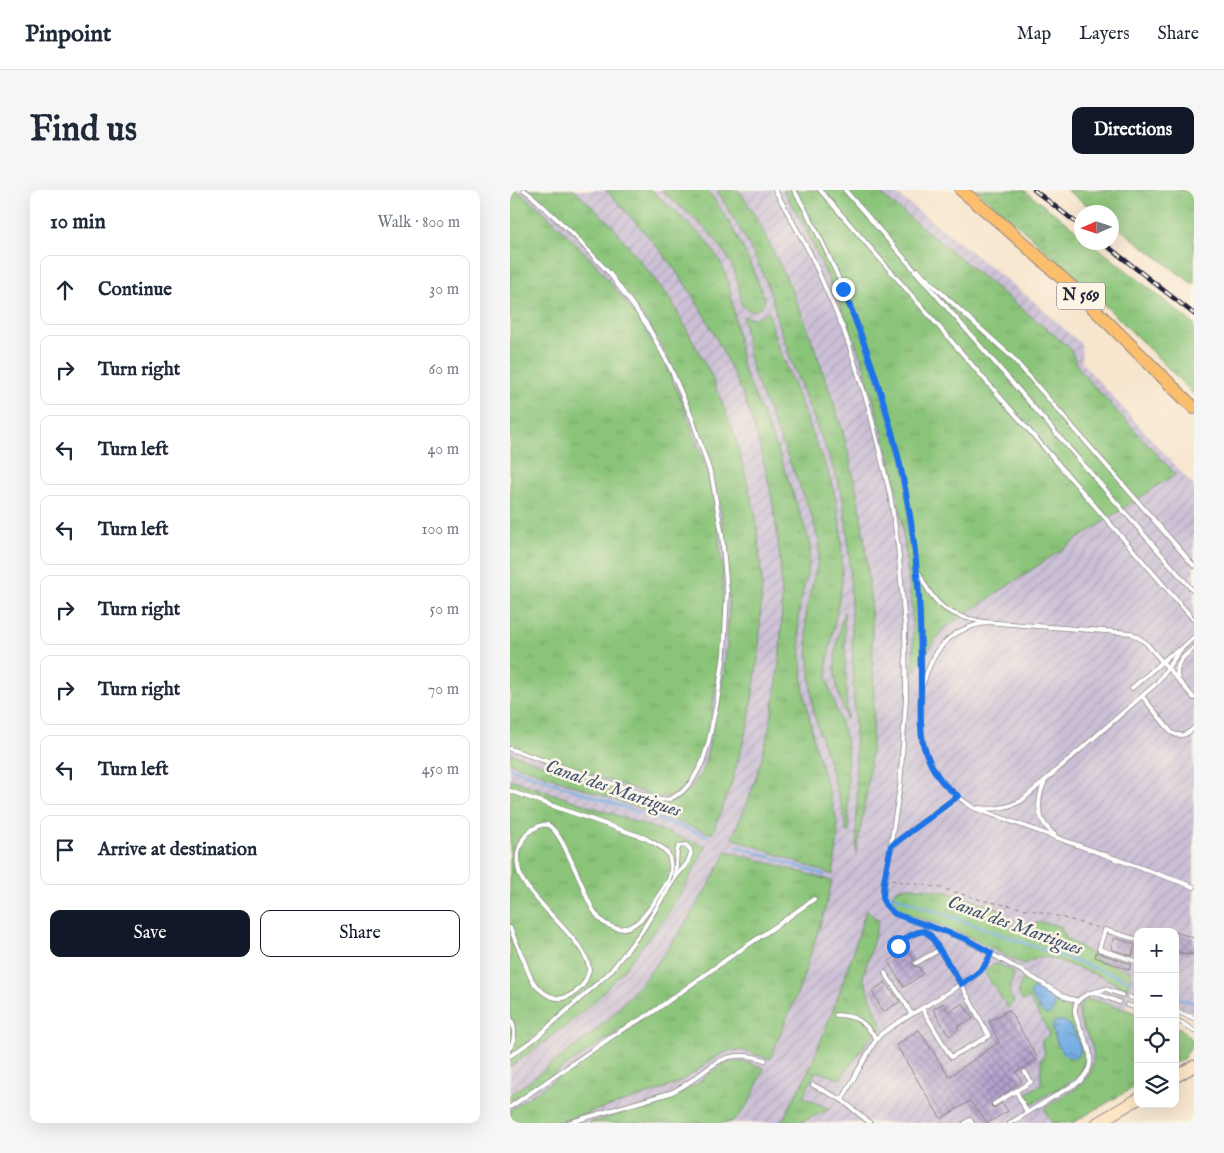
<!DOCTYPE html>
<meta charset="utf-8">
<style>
body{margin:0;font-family:"IM FELL English",serif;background:#f6f6f7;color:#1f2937}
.controls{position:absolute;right:15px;bottom:15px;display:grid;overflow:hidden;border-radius:10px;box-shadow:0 5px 20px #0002}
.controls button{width:45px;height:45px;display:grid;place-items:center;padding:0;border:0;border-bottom:1px solid #e0e1e3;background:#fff;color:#1f2937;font:25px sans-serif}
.compass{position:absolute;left:564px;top:15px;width:45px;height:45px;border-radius:50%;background:#fff;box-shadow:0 5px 20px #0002;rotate:267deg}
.stop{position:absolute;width:15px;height:15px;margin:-11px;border:4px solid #1a73e8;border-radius:50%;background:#fff}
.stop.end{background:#1a73e8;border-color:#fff;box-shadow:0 1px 5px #0008}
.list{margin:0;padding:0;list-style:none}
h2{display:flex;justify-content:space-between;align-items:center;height:65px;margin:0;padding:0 20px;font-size:21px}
h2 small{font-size:16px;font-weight:400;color:#747a83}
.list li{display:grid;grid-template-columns:32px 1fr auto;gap:15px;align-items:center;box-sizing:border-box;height:70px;margin:0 10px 10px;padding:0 10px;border:1px solid #e0e1e3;border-radius:10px}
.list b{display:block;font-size:19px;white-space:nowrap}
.list em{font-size:16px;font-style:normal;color:#747a83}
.actions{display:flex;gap:10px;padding:15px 20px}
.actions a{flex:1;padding:11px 0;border:1px solid #111827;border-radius:10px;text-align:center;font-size:18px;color:#111827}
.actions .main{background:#111827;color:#fff}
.icon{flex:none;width:28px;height:28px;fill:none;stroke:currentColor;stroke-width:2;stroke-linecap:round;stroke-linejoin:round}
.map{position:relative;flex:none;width:684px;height:933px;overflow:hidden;border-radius:10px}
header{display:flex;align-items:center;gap:30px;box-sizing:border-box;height:70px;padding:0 25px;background:#fff;border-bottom:1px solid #e0e1e3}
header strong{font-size:24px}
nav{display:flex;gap:28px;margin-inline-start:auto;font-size:18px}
.intro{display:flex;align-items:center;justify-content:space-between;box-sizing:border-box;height:120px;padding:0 30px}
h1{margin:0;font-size:35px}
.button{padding:12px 22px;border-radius:10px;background:#111827;color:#fff;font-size:18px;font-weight:700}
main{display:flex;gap:30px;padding:0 30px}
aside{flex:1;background:#fff;border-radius:10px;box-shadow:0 5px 20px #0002}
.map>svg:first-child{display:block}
</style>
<header>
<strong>Pinpoint</strong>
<nav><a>Map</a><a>Layers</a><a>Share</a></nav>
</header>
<div class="intro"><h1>Find us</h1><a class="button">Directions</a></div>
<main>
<aside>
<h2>10 min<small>Walk · 800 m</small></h2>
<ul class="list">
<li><svg class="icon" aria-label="ahead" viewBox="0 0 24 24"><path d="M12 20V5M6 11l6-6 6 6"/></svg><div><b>Continue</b></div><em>30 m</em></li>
<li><svg class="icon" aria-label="right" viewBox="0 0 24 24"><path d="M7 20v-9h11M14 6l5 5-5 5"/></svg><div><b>Turn right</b></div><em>60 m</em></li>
<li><svg class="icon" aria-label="left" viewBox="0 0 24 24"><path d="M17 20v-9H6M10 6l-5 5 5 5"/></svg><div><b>Turn left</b></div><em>40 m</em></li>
<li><svg class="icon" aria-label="left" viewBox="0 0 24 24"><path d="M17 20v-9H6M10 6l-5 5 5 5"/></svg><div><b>Turn left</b></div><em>100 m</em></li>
<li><svg class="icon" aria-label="right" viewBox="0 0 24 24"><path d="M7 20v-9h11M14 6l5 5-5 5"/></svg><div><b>Turn right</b></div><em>50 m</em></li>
<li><svg class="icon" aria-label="right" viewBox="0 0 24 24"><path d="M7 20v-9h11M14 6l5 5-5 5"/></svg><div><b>Turn right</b></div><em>70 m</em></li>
<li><svg class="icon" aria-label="left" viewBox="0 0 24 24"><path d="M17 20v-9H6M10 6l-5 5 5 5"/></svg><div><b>Turn left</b></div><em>450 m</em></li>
<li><svg class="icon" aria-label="arrive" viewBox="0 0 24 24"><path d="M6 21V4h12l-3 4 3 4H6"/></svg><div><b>Arrive at destination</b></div></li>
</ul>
<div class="actions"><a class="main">Save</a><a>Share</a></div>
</aside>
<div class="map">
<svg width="684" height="933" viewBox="0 0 684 933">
<defs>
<pattern id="industrial-furrows" width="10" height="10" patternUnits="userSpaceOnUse" patternTransform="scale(1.25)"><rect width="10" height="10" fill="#cbbfd5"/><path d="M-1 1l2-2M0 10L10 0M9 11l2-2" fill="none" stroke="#aea4b8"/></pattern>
<pattern id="grass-tufts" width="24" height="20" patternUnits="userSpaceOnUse" patternTransform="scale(1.25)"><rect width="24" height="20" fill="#8ac479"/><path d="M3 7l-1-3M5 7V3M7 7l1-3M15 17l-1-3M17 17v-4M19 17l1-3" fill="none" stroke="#77a86a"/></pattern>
<pattern id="water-ripples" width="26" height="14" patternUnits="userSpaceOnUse" patternTransform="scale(1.25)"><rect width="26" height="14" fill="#75ade4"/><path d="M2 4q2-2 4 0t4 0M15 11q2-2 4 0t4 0" fill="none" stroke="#608cba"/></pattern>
<pattern id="building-cross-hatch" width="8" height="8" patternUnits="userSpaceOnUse" patternTransform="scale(1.25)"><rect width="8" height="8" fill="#b1a0cd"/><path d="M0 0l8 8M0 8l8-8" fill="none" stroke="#9082a8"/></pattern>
</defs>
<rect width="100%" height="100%" fill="#fcf5e5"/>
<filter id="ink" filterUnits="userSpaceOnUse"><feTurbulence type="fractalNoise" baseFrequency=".02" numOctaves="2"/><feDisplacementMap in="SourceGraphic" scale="10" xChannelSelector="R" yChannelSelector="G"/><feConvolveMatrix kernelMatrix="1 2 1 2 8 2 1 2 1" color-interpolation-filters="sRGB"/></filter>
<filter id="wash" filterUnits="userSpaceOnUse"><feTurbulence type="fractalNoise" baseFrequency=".0096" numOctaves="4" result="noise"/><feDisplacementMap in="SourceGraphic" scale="20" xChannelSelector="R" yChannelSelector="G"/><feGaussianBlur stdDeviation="1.12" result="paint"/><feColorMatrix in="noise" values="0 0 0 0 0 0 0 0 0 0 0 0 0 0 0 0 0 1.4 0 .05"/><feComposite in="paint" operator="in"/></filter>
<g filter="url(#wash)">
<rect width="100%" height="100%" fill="#f7e5cd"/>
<polygon fill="url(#industrial-furrows)" points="0,0 382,0 520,108 571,154 572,173 684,296 684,823 665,817 665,742 628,742 628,806 620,803 616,818 628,823 628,895 564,933 0,933"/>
<g fill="url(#grass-tufts)" stroke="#56735a">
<polygon points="0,0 6,0 32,20 82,70 125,124 154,171 173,214 196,278 206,323 213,382 212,442 202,524 193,561 189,574 183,586 169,601 163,605 156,607 144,606 0,556"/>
<polygon points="18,0 64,0 100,33 161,110 201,185 225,246 246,326 252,391 249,462 238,535 220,598 202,644 0,573 0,563 147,613 160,612 167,609 182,597 194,578 211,503 216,464 219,418 216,364 210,314 199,266 162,176 141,138 93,74 65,43 27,7"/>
<path d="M96,0H141L194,48L210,71L217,88L221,105L233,179L267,258L300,352V365L299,375L290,415L288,430L294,503L297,517L305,555L326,627L328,647L323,685L222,648C228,632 237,616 242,599C285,474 280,333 235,210C226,187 215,166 204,144C193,122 180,100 165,80C144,51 120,26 96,0Z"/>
<path d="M151,0H197C223,33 240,71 255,110C249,123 241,124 231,114C229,60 189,33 151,0Z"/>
<path d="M207,0H229C238,14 247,28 254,43C271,75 286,109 299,143C311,176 323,209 333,243C354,319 362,398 363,476C364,496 364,516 363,536C361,579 354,623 346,664L347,609L342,443L339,358L333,309L329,294L320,269L283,176L271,141L260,101L251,79L238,53Z"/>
<polygon points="273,0 366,0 560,158 570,181 665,284 433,439 404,481 402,420 392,333 384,283 352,170 338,134 321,95 296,39"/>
<path d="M466,0H514L571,44L572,52L582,53L684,134V205C615,133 543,63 466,0Z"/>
<polygon points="556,0 684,0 684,95 602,33 602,22 587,22"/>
<path d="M258,120L266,151L317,280L324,302L328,321L331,344L332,372V393L318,468L317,483L319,497L337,552L339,643L336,641L334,624L303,520L296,434V420L309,367V353L302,326L244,185C238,166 236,146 233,126C243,130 251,127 258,120Z"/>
<path d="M334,421L337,530C332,513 325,497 325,480C324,460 330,440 334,421Z"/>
<polygon points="0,589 196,656 176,695 155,728 111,783 87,809 58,834 0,877"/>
<path d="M217,661L322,691L315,720L290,797L260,869L236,861L222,860L212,864L201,870L184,883L163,895L142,903L45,933H0V920L117,840L113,838L0,913V904L17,893L78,846L81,845C138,794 182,729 217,661Z"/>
<path d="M401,697L437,702L488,719L492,723L494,733L515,741C526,728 535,733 550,736L556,748L582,764L584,769L622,782L617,799L590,786L543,769L531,767L513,774L453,744L393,722L382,714C380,699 389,698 401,697Z"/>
<polygon points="356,720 369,731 353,787 372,837 358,850 331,889 306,881 293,907 320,919 289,933 271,933 300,878 326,812 343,763"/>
<path d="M483,774L490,775L503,781C506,794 493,796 504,812L498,818L475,783L478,778Z"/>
<path d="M513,790H518L554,812L558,816L575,864V871L568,887L521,914L518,913L514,905L531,894V869L535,863L531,851L540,844L519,808L512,811C507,804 507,797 513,790Z"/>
<path d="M576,810H586L628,824V895L562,933H542L534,919C546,911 571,898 578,886C584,877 585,866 582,856C578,843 559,821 576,810Z"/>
<polygon points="665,837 670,838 684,851 674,868 665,873"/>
<path d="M221,872H235L254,878C245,898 239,922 219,933H79L162,907L187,894L198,884L208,878Z"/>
</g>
<g fill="url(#water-ripples)" stroke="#4c6890">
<path d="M523,798C529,800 540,804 543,810C547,817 541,829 533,823C530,821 528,816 526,813C523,809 521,807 520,803Z"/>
<path d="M546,831H555C561,836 572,853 570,862C570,865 568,866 565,867C550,871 544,845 542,835Z"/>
</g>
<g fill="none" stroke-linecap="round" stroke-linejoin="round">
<g stroke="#75ade4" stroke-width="2.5">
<polyline points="0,578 198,646"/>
<polyline points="227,656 314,685"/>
<polyline points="380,705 621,791"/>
<polyline points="665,807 684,813"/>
</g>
</g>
<g id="blocks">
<g fill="url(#building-cross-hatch)">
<polygon points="665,742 684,748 684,764 680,763 680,765 665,761"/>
<polygon points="604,748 625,754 622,766 601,759"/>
<polygon points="398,759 404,770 402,772 403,775 405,777 408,776 413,784 394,797 378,772 385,767 387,769 390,769 392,766 391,763"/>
<polygon points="586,762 621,774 619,780 585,767"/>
<polygon points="375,792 381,801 382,801 390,812 373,822 362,801"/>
<polygon points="433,813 439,822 453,813 463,829 447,837 449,839 439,846 423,819"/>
<polygon points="499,820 528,869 506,882 512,892 481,913 481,916 484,918 492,913 498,921 478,933 468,920 467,921 460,911 431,929 386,855 409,840 439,887 489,852 479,831"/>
</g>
</g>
</g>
<g filter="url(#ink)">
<use href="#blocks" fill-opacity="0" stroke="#8c8484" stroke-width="1"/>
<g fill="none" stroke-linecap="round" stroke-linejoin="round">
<defs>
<g id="lane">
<path d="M265,0L300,63L333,138L339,155L359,218L380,304L388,356L395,437L396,508L390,596L373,703C375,713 378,717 385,724L455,749L512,781L555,807L568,811"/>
<path d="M284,0C316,54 341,113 360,172C383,240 400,310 407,382C411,419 411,457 411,495C412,514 409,536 414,555C420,582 441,604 464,618L684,697"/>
<polyline points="310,0 684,430"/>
<polyline points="335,0 684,402"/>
<polyline points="407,80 452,122 502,167 684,376"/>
<path d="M409,383C425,417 438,426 475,432L621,443L635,452L684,508"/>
<path d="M668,489C664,473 673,467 684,458"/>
<path d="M413,494C423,460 438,440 475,433"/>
<polyline points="622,498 660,465 669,460"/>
<path d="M632,506L662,543C672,548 677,544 684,538"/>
<polyline points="0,559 141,607 151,610 160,609 172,602 182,591 192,573 198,554 207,512 214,464 217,402 212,345 202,288 182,228 160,177 137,135 100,84 63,44 22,6 14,0"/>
<path d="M535,591C526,611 526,631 545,645"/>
<path d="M0,601L135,648C143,653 155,657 159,666C161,673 162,682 159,689C157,694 152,700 149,705C139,721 123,747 100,736C95,734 89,729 86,724C80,716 76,706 73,697C66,682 60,667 52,652C49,647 44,638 38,635C35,634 30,635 27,637C18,640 13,647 10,656C6,666 7,679 12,689C24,713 79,755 79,779C79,783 76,789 74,793C70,800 61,806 53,808C41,810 28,800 22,790C19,785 17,779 15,773C10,761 5,750 0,738"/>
<path d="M469,618C484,620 497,618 511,611L647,493L670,460L684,447"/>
<polyline points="381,656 448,606"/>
<polyline points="628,750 595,740 589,759 628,772"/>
<path d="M388,766L386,759C392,750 403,742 414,741L421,746L451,794L479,846L441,867L412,818"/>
<polyline points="406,773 429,760"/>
<polyline points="375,783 396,814 401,824"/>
<polyline points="619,807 628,810"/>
<polyline points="609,812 584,802 596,799 612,805"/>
<polyline points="617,815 628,818"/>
<polyline points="665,821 684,828"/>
<path d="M326,825C348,826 353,831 367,849"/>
<path d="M0,827C5,838 6,847 0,858"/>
<polyline points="665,830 672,833 684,841"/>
<polyline points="0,866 26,848 100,782 132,741 165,688 177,673 181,664 180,659 176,655 169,656 167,661 165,688"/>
<polyline points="303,895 332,910 360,933"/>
<polyline points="506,901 517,922"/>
<polyline points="332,910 350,877 364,853 371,844 387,833 429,808 469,783 474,777 481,763"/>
<polyline points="484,914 521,892 515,882"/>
<polyline points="0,917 110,841 140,824 220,767 269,734 304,709"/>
<path d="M58,933L160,903C199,886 207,854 255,870"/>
<polyline points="455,933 460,930 462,933"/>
<path d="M500,933C516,924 531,914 547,905C554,900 563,896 570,891C574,887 577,883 579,878C589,849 539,815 584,802"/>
</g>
<g id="secondary">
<polyline points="665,887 684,876"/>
<polyline points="587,933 628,909"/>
</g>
<polyline id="primary" points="451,0 494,36 563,98 684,218"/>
</defs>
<use href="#lane" stroke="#8c8484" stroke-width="5.5"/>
<use href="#secondary" stroke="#8c8484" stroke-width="13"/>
<use href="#primary" stroke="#8c8484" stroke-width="14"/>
<polyline stroke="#8c8484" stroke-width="1" stroke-dasharray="4 4" stroke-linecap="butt" points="381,690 431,698 471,710 536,723 589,738"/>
<use href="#lane" stroke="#fff" stroke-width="4"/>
<use href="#secondary" stroke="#fde5c5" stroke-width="11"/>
<use href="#primary" stroke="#fabe6d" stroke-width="12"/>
<defs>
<g id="rail">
<polyline points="524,0 572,37"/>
<polyline points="592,52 684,124"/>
</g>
</defs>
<use href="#rail" stroke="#22223b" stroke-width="4.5"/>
<use href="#rail" stroke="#fcf5e5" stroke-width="2.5" stroke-dasharray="8" stroke-linecap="butt"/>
</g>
</g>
<g fill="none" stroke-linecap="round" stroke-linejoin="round" filter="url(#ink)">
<path stroke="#1a73e8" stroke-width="6" d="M333,99C370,189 399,286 407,383C411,421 411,459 411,497C411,514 409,541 414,557C418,569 425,584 434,594C438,598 443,602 448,606L381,656C379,669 370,700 374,712C376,717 381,720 385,724L456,749L481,763C474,781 467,784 451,794L421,746L414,741C404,742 394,748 388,756"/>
</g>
<g text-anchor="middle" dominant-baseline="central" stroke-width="5" stroke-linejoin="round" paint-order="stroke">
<rect fill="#fcf5e5" stroke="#63616e" stroke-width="1" x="547" y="92.5" width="48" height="27" rx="4"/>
<g font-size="16" font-weight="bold" fill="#22223b">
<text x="571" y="106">N 569</text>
</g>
<g font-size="19" font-style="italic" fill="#3f5376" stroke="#fcf5e5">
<text transform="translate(103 599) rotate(19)">Canal des Martigues</text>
<text transform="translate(505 736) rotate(20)">Canal des Martigues</text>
</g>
</g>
</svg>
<div class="controls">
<button>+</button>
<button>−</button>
<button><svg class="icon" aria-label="locate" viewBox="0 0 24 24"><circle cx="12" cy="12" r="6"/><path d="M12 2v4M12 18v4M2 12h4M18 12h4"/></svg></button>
<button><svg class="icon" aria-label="layers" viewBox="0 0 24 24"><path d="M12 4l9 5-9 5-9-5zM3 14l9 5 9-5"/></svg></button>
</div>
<svg class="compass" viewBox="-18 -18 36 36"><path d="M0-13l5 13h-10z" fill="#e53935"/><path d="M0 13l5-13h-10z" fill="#747a83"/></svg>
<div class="stop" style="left:388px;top:756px"></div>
<div class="stop end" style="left:333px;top:99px"></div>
</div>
</main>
